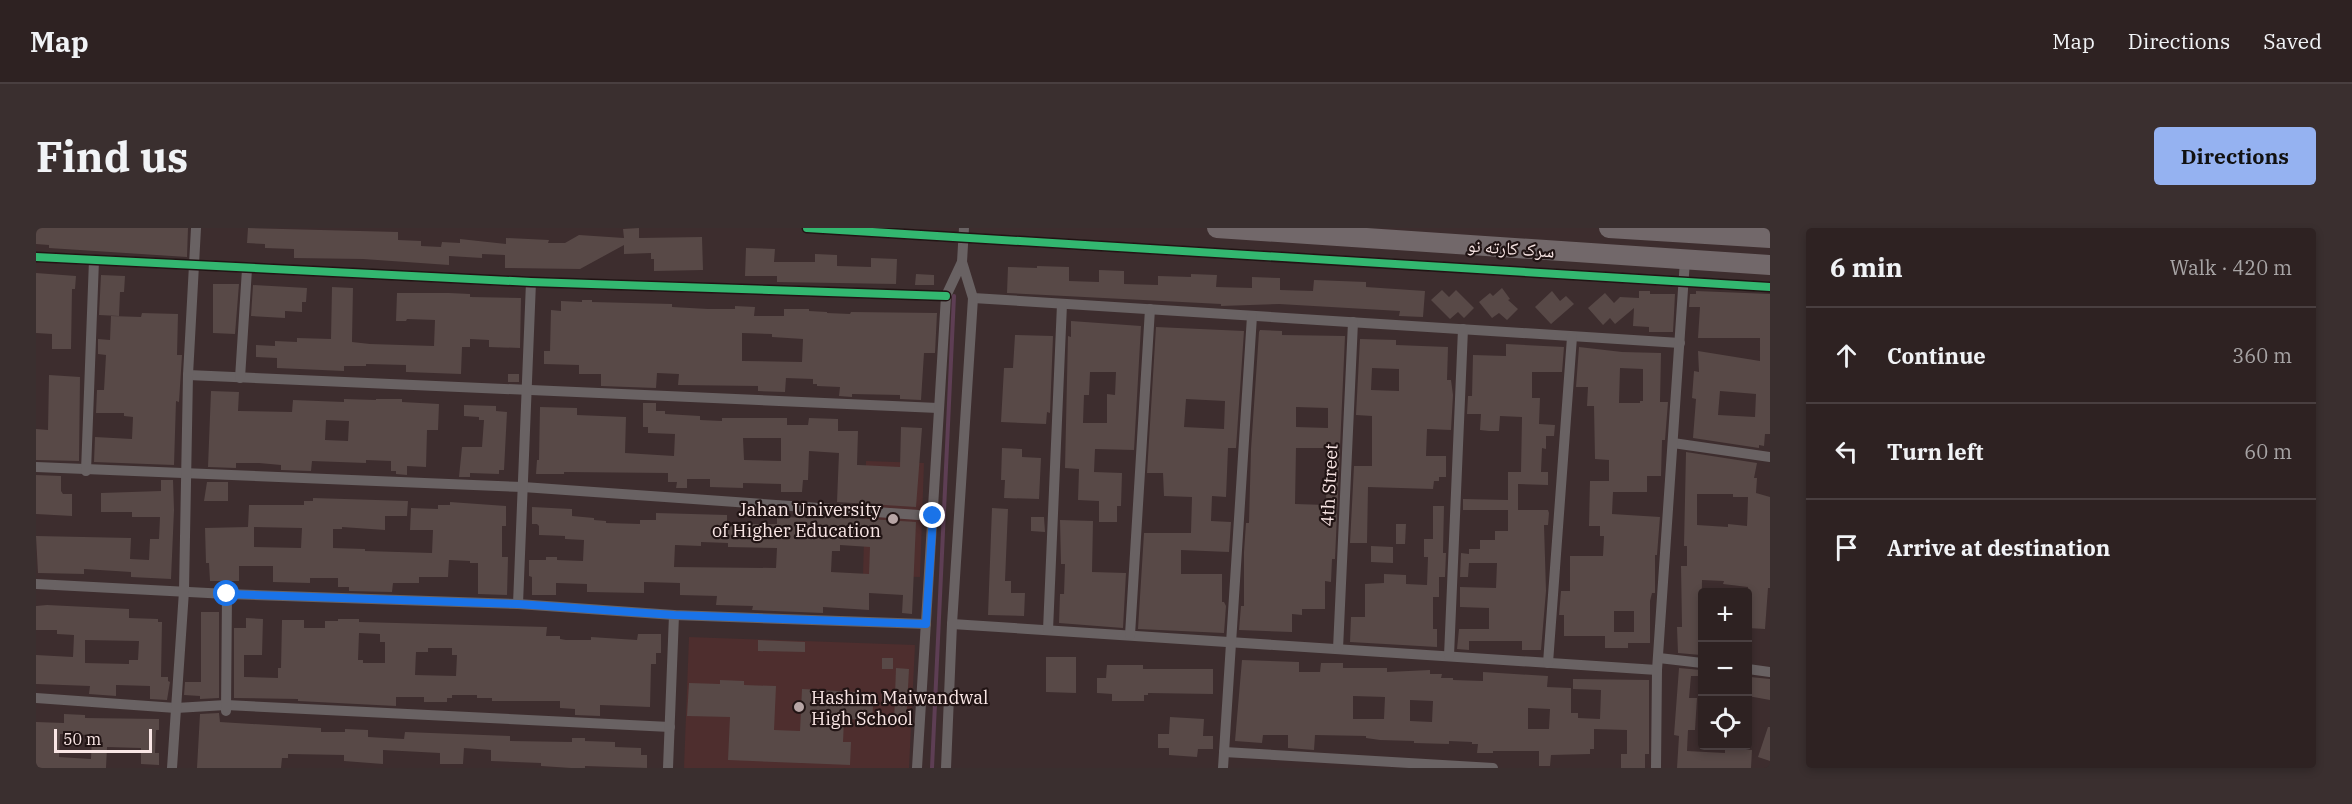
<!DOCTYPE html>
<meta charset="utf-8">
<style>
body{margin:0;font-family:"IBM Plex Serif","Noto Naskh Arabic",serif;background:#3a2f2f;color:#f1f3f6}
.controls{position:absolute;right:18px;bottom:18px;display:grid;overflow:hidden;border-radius:6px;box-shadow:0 3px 9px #0003}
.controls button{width:54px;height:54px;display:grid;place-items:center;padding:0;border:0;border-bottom:2px solid #493f40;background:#2e2222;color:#f1f3f6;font:30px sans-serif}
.scale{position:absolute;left:18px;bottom:15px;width:98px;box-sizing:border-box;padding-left:6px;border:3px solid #f9e6e5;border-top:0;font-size:16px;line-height:21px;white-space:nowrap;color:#f9e6e5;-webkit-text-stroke:4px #211414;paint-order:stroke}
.stop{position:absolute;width:18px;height:18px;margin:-14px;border:4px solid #1a73e8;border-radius:50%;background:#fff}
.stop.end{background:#1a73e8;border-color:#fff;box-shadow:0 2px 6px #0008}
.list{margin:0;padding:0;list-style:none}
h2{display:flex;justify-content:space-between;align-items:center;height:78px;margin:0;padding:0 24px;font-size:26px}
h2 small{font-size:20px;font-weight:400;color:#a7a4a5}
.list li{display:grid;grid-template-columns:39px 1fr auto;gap:18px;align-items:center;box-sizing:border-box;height:96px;padding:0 24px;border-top:2px solid #493f40}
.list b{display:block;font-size:22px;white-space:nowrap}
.list em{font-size:20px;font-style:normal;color:#a7a4a5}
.icon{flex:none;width:33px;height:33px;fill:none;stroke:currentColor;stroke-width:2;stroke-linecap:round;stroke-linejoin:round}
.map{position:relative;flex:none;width:1734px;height:540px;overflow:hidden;border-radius:6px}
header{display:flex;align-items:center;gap:36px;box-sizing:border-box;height:84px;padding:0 30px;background:#2e2222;border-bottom:2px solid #493f40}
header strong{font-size:28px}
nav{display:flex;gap:33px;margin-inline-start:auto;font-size:21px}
.intro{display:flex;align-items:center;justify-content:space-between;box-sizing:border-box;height:144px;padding:0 36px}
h1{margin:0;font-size:42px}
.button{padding:15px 27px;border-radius:6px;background:#95b2f1;color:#111;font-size:21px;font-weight:700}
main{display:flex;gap:36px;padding:0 36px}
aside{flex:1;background:#2e2222;border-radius:6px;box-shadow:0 3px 9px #0003}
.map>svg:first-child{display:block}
</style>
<header>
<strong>Map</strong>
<nav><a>Map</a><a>Directions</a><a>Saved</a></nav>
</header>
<div class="intro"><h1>Find us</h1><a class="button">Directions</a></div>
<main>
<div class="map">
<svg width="1734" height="540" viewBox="0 0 1734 540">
<rect width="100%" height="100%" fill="#3d2d2e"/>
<g fill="#4e2e2e">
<polygon points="830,233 888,235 884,349 827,348"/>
<polygon points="653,409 879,417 873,540 648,540"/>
</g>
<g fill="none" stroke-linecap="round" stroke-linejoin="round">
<polyline stroke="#5e3e54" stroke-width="4" points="896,540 918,68"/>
</g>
<g fill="#584947" fill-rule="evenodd">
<polygon points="0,0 152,0 151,29 13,20 13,17 0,16"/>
<polygon points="212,0 362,4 362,12 385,13 385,18 405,19 406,14 424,15 424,11 470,16 470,10 513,12 512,15 529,15 543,7 588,10 587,1 603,0 603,10 666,9 667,42 618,43 618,31 615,31 615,25 588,26 588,17 544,41 469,40 469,27 446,26 446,30 413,28 413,37 327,31 258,30 258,21 229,20 229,16 211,15"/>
<polygon points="710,20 739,21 738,34 779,34 779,26 801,27 801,38 835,39 835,30 861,31 860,56 741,54 741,48 709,48"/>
<polygon points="1001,38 1033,39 1033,53 1063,54 1063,42 1088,43 1088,56 1122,57 1122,48 1155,49 1155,46 1181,47 1180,59 1216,60 1216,49 1244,50 1244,62 1277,63 1278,52 1330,54 1330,59 1389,63 1387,89 1363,88 1364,83 1312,80 1243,76 1185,78 1185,76 971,65 972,39 1001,40"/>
<polygon points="0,45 40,48 39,61 36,61 35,121 16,121 16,106 0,105"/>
<polygon points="880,46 898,47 898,57 879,57"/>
<polygon points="65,47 89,48 88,64 84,64 83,88 63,87"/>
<polygon points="177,56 203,56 199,106 177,105"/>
<polygon points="217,57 271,60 270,74 266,74 266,84 249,83 249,90 215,88"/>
<polygon points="296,59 317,60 316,112 316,114 334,116 398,118 399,92 371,91 370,93 360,93 361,65 413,65 434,66 434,69 485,70 484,120 453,119 453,112 434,111 434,119 426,119 425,146 370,144 370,137 330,136 330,138 308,138 308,143 241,140 241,130 220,129 220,117 239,118 239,113 261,114 261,110 295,111"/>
<polygon points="1466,60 1474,71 1472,72 1482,81 1471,92 1463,85 1456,90 1443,74 1454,65 1457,68"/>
<polygon points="1406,62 1413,69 1420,62 1438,80 1428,90 1422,84 1414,91 1395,72"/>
<polygon points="1516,63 1524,73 1530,68 1538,76 1515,96 1499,79"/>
<polygon points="1603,63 1614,63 1614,66 1639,66 1637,104 1613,104 1613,99 1597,98 1598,80 1579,96 1574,90 1567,97 1552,80 1569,65 1578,75 1584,69 1603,70"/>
<path d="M1660,63L1734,66V206H1729L1728,218L1723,217V220L1657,210L1660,171L1656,170L1658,143L1663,144L1662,123L1724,133V110H1662L1664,79H1653L1654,66H1660ZM1684,163L1720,166L1719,189L1682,187Z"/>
<path d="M546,72H556V74L636,76V79L672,81H699V78L719,79L718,88H748V81H773V83L791,84V85L814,86L815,84L901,85L899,125H888L885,172L864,171V167L816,166V169L803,168L804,159L781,158V156H777V151L750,150L749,164L722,163V158L642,157L643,146L621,145L620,160L565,158V146H543V137L508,136V123H514L515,82L525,83V73L546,74ZM706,105L736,106V109L767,111L766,134L706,133Z"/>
<polygon points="106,85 142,86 141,127 146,127 143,174 140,173 138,237 58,234 59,209 96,211 97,189 88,188 88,185 60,185 61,162 68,162 70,127 62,126 62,111 74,112 75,88 105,89"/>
<path d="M1035,93L1105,98L1098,222L1059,221L1058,244L1086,245L1085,278H1081V294H1063V273L1042,272L1043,241L1029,240L1032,108L1035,109ZM1054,144H1080L1079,167L1071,166V195H1047L1048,167H1053Z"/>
<path d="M1120,99L1208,103L1200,220H1192L1190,269L1176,268L1175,293L1195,294L1193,324L1145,322V346H1186V374H1188L1190,378L1188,405L1102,401L1108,305H1155L1156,269L1128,268L1127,245H1111ZM1150,171L1189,173L1188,201L1148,199Z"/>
<path d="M1224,102L1246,103V107L1309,108L1299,331H1296L1295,354L1289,353V381H1266V387L1256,386V404L1203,402L1205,378H1208V324L1210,295H1213L1215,221L1223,104ZM1260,179L1292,180V200L1260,199ZM1260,220H1291L1290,277L1259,276Z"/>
<polygon points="979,107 1017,108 1014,185 1011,184 1010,196 965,194 968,140 977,140"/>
<path d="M1324,111L1360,112V117L1412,119L1411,152H1415L1417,167L1415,202L1391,201L1390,228H1410V249H1403V253H1398L1397,261L1332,259L1331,315H1314L1318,238H1336V188L1320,187ZM1336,140L1363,141V163L1335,162Z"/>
<polygon points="1470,116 1528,119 1526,144 1496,144 1496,170 1504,170 1503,196 1519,197 1518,208 1510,208 1510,221 1506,220 1505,244 1512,244 1512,257 1482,256 1482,282 1512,282 1513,285 1512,297 1508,297 1510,363 1505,422 1486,422 1486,413 1433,413 1433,422 1421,421 1423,401 1453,401 1453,380 1424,379 1424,359 1460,360 1461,335 1433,335 1432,349 1424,349 1425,325 1433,326 1433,321 1444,321 1444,312 1459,312 1459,303 1472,303 1472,282 1427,282 1427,271 1472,272 1472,244 1485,244 1486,189 1464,188 1463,203 1453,203 1444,202 1445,186 1431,186 1432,168 1436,168 1437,127 1470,128"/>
<path d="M1543,119L1586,124L1625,125L1624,174H1632L1629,212H1626L1625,248H1611V264H1577L1576,286L1624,289L1621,327H1619V365H1616L1614,373V415H1592V420H1569V408H1528V387H1523L1525,363H1534V328H1567L1568,308H1564V298H1553L1554,253H1573V232L1559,231L1558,178H1551L1552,159H1540ZM1584,140L1607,141V173H1604V175H1583ZM1578,383H1598V404H1578Z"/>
<rect x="472" y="146" width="11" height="8"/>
<polygon points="13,147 44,149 43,233 0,232 0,201 12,202"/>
<path d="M175,163L203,164L202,183L256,184L257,172L308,174V171L340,172V171H366V174L403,176L402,202H391L390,239L371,238V247L360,246V243H355V233L330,232V235L276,233L275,243L245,242V237L223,235H200V240L172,239ZM290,192L313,193L312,213L289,212Z"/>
<path d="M607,175H620V183H629V186L664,188V192L686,193V190H751V197H772L773,190L802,191V203H822L821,237H823L864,239L865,199L886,200L880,279L801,274L803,225L773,223L772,252H767L766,264H745V256L707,255V260L674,259V251H651V260H640L641,254H632V245L528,244V246H500L501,232H503L504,179L541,180V187L590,189L589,225L638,228L639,206L612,205V199H607ZM707,210H745V233L708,232Z"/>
<polygon points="428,177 460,178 460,183 471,184 468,242 463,242 463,246 434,245 434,249 423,249 426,219 446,219 448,192 443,192 443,189 428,188"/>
<polygon points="966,220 986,221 986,229 1005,230 1003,271 968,270 969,252 965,252"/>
<path d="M1650,224L1721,235L1718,250H1721L1720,265L1734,269V360H1732L1729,401L1712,400V359L1687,356L1688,353L1666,352L1665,427L1642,425L1641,399H1646L1645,338H1651V318H1648ZM1661,266H1697V269H1712L1711,298L1692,296V299L1661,297Z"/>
<polygon points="0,247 25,248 25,263 27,266 36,266 36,288 0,286"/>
<polygon points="125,252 137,252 138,282 135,351 95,349 95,344 48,341 48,346 2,345 0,308 95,310 94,331 113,332 114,311 123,311 124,289 96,289 96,284 65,284 65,265 125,263"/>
<polygon points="171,254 192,254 192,273 168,273"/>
<path d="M277,270L372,273L371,288H349V302L306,299V301H297V320L329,321V323L396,325L397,302H374L375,280L402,281V277H414V274L470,278V298H466V329H472L471,367L442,366V335H434V333L413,332L412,349H383V355H357L356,364L313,363V359H302V350H274V355L237,354V338H203V353H174L173,335H170L169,300L212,299L213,277H268V273H277ZM218,299L266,300L265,320L218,319Z"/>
<polygon points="1397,278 1408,278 1407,325 1410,325 1409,349 1403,349 1403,369 1397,369 1397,401 1401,401 1401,419 1314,414 1315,389 1329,389 1329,356 1348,355 1348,346 1370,347 1370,356 1391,357 1392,329 1388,329 1388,311 1397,311"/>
<path d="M496,279L536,281V288L558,290V292L570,293V295L604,296V292H620V285L691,287V296H741V289L785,290V288L880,294L876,386L866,385L867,367L833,365V382L787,379V385L716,382L717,378L680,377L681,368L644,367V355L608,354V365L551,364V356L520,355V367H496V349L493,348V332H510V329H521V332L547,333L548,312L529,311V308L503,307V298L501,296H496ZM665,314L692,315V319L741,320L740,340L638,339L639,317L665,318ZM804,317L834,319L833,346L795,344L796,323H804Z"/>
<polygon points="956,280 972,281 969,353 975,353 975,365 989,365 988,388 952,387"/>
<polygon points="995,289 1008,289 1009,304 995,303"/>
<polygon points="1024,292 1057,293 1056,344 1090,345 1087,400 1023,395 1024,366 1028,366 1029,336 1025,336"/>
<polygon points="1360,296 1370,296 1369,316 1360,316"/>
<polygon points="1335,318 1357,319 1357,335 1335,334"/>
<path d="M11,377L93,381V390L122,391V394H126L125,449H132V453L134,454L131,472L114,471V458L80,457V468L53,466L54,458L0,456V427L37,429L38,407L21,406V402H0V378ZM49,412L103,413L102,432H93V436L49,435Z"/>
<polygon points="165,384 183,384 183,470 164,471 164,468 148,467 149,454 165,454"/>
<path d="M210,390L227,391L226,427H208V449L242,450V440H245L246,392H268V400H289V393H302V391H323V394L511,399L510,408H524V411L530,412H555V409L601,412L602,406H625V425H620V436H615L614,479L564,477V488L539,487V481L524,480V473H456V470H441V467H416V470H411V474H388V469H360V478L262,473V471L198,470V400H210ZM323,405L344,406V414H349V435H327V432H322ZM392,420H416V427H421L420,448L379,447L380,424H392Z"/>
<polygon points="722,412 769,414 769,424 722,423"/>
<polygon points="1010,429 1040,429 1040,465 1010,464"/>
<rect x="846" y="430" width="11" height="11"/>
<path d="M1206,432L1263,434V444H1284L1285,435H1307V440H1351V444L1394,442V446H1406L1405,450H1417V452L1447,453V444L1512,448L1511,459L1535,460V485H1542V490L1564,491L1565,462L1537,461V451L1613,452V526H1609V540H1585V526H1591V502L1558,501V521H1554V526L1515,527L1514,538H1503V523H1457V525H1441L1442,516H1436V514L1413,513V516L1378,515V513L1344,512L1330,510V508L1279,507L1278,522L1252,520V507H1227L1226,515L1199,513ZM1317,468L1349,469L1348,491H1317ZM1374,472L1397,473L1396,494L1374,493ZM1492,480L1514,481L1513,501H1492Z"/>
<polygon points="1071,437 1107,437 1107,441 1177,441 1177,466 1112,465 1112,467 1108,467 1108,473 1076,473 1076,466 1061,465 1061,450 1070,450"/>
<polygon points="860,440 873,441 870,496 858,496"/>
<polygon points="1643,440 1665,442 1665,448 1655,448 1653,470 1661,470 1659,502 1652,502 1651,523 1689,525 1689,521 1716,522 1715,540 1641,540 1643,508 1638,507"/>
<polygon points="1714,449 1734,451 1734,472 1712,468"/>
<polygon points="684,452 708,453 708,457 740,458 738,502 764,503 766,461 838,465 836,492 808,491 807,514 815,514 814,537 692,532 694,489 651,488 653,455 684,456"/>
<polygon points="183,485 184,494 285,500 285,504 309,504 309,501 332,502 332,509 368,511 369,504 474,508 474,513 536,514 536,510 549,510 549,513 579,514 579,519 605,520 605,527 611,527 611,540 549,538 549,540 535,540 505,538 505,535 455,533 455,522 428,520 427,536 404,536 404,525 347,522 347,536 308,533 308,527 252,526 252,530 246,530 245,540 161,540 164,486"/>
<path d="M28,486L49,487V490L123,491V502H120L119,525H123V537L105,536V520L71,519L70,540H0V494L28,495ZM24,506L56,507L55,531L23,529Z"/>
<polygon points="1134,489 1168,491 1167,508 1177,508 1177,521 1162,521 1161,529 1133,527 1133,520 1122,520 1122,506 1133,506"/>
<polygon points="1732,499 1734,499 1734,533 1722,529"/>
</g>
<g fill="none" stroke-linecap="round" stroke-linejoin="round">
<g stroke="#696263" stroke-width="10">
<polyline points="771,0 1734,59"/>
<polyline points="0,29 495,54 910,68"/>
<polyline points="937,70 1644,115"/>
<polyline points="152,147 902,180"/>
<polyline points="204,150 211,41"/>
<polyline points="1637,215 1734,229"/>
<polyline points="0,239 487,259 897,288"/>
<polyline points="50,243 58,32"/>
<polyline points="0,356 191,366 482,376 638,387 890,396"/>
<polyline points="482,376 495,54"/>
<polyline points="916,396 1621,442"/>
<polyline points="1012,402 1026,76"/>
<polyline points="1094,407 1114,81"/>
<polyline points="1302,421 1317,94"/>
<polyline points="1413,428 1427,101"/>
<polyline points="1623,430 1666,435"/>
<polyline points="1512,435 1536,109"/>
<polyline points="1712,441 1734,444"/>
<polyline points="0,470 140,480 190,477 634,499"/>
<polyline points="190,483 191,366"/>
<polyline points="1188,524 1457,540"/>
<polyline points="136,540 148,363 152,147 160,0"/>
<polyline points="632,540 638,387"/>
<polyline points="881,540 910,68 926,34"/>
<polyline points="910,540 916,396 937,70 926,34 928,0"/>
<polyline points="1187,540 1216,88"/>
<polyline points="1620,540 1621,442 1649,32"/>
</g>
<g stroke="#72686a" stroke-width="20">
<polyline points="1181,0 1734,37"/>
<polyline points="1573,0 1734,10"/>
</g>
<defs>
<g id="cycleway">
<polyline points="771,0 1734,59"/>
<polyline points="0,29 495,54 910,68"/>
</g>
</defs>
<use href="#cycleway" stroke="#211414" stroke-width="11"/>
<use href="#cycleway" stroke="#33b770" stroke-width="8"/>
</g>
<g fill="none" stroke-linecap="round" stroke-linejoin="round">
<polyline stroke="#1a73e8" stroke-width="8" points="191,366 482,376 638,387 890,396 897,288"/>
</g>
<g fill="#b7a5a5" stroke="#211414" stroke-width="2">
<circle cx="857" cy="291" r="6"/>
<circle cx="763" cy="479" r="6"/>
</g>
<g text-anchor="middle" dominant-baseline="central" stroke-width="4.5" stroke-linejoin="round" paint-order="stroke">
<g font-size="18" fill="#f9e6e5" stroke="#211414">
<text transform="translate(1475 20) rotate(4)">سرک کارته نو</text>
<text transform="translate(1293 257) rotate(-87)">4th Street</text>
</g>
<g font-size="18" fill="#f9e6e5" stroke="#211414" text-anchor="end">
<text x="845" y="281">Jahan University<tspan x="845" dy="21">of Higher Education</tspan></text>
<text x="775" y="469" text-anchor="start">Hashim Maiwandwal<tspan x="775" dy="21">High School</tspan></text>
</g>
</g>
</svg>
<div class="controls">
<button>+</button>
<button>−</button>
<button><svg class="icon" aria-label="locate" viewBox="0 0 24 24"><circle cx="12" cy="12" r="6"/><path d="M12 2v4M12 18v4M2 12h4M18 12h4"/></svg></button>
</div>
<div class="scale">50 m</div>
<div class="stop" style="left:191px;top:366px"></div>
<div class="stop end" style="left:897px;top:288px"></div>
</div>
<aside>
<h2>6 min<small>Walk · 420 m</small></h2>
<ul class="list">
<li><svg class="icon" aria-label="ahead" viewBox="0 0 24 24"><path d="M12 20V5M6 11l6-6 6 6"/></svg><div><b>Continue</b></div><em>360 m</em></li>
<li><svg class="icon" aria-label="left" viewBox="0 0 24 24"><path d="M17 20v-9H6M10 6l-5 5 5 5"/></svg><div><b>Turn left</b></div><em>60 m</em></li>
<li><svg class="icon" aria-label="arrive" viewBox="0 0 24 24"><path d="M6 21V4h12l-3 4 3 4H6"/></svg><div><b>Arrive at destination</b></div></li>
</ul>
</aside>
</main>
